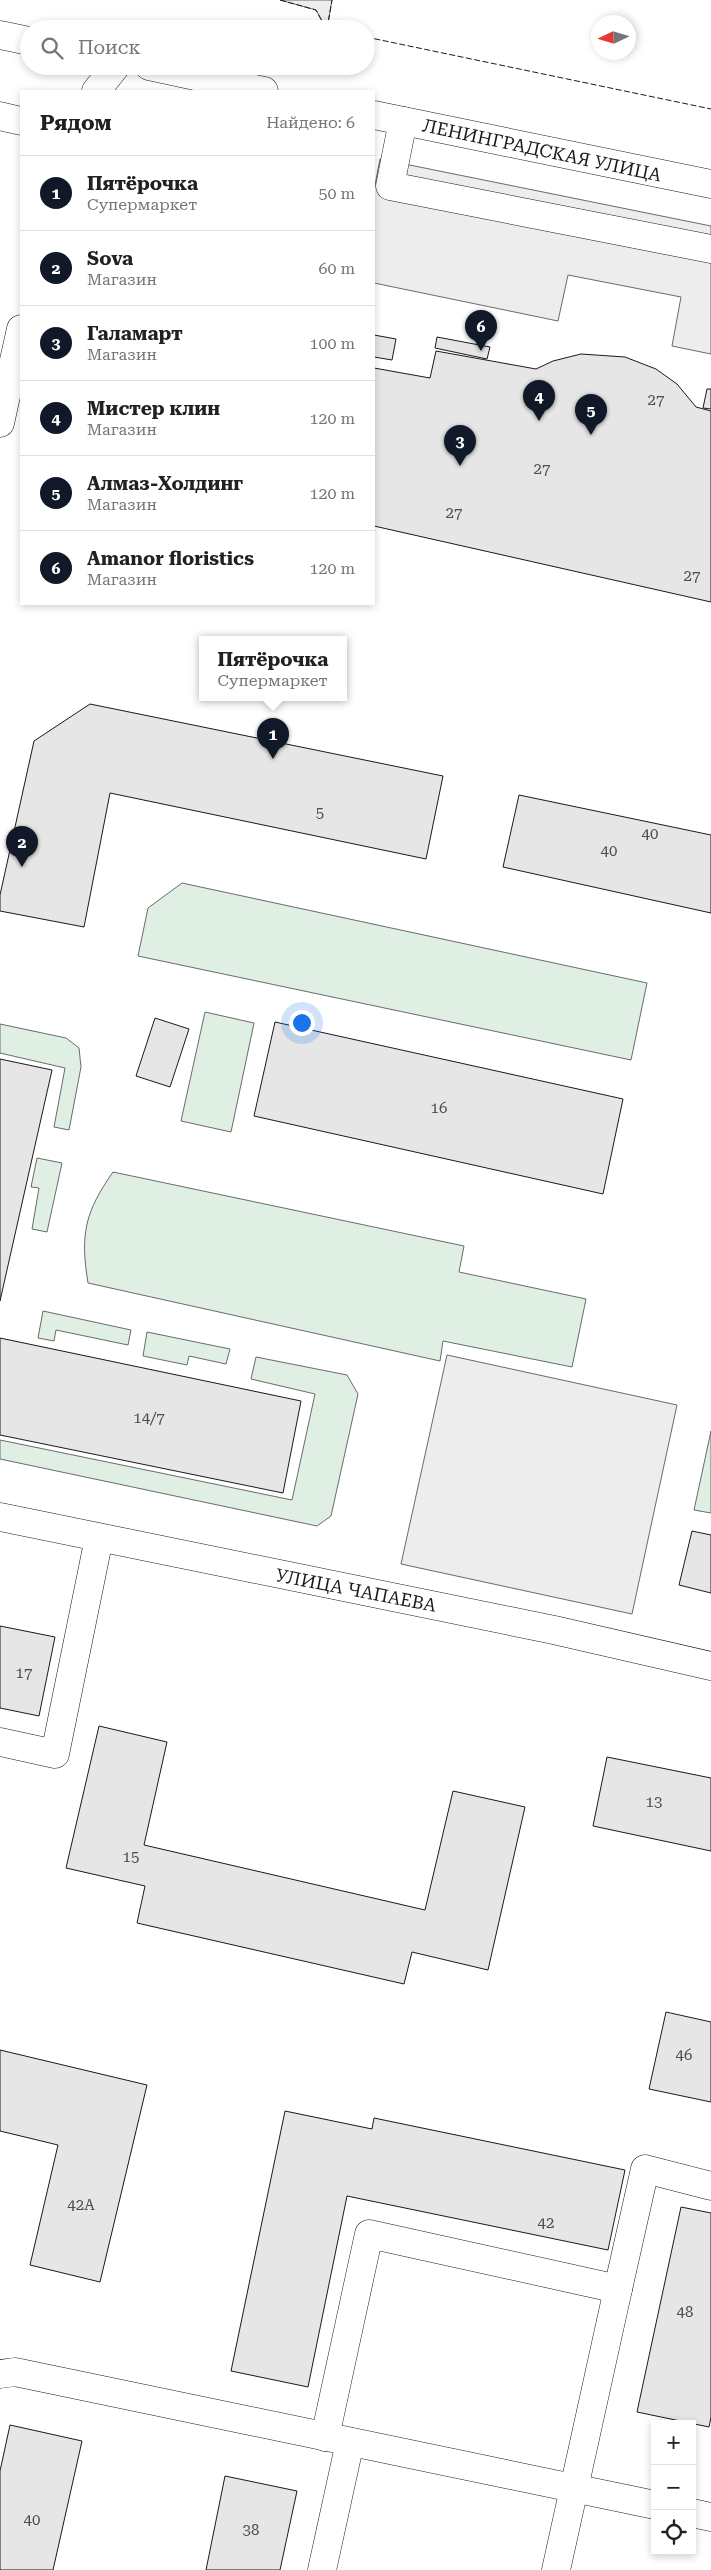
<!DOCTYPE html>
<html lang="ru">
<meta charset="utf-8">
<style>
body{margin:0;font-family:"Roboto Serif",serif;background:#f2f2f2;color:#202124}
.controls{position:absolute;right:15px;bottom:15px;display:grid;overflow:hidden;border-radius:0px;box-shadow:0 2px 8px #0003}
.controls button{width:45px;height:45px;display:grid;place-items:center;padding:0;border:0;border-bottom:1px solid #e0e0e0;background:#fff;color:#202124;font:25px sans-serif}
.compass{position:absolute;left:591px;top:15px;width:45px;height:45px;border-radius:50%;background:#fff;box-shadow:0 2px 8px #0003;rotate:266deg}
.you{position:absolute;left:301px;top:1022px;width:18px;height:18px;margin:-12px;border:4px solid #fff;border-radius:50%;background:#1a73e8;box-shadow:0 0 0 8px #1a73e833}
.badge{display:grid;place-items:center;width:32px;height:32px;border-radius:50%;background:#111827;color:#fff;font-size:16px;font-weight:700}
.pin{position:absolute;translate:-50% -41px;filter:drop-shadow(0 1px 2px #0008)}
.pin::after{content:'';position:absolute;top:26px;width:18px;height:15px;background:inherit;clip-path:polygon(0 0,100% 0,50% 100%)}
.popup{position:absolute;left:199px;top:636px;width:148px;height:65px;box-sizing:border-box;display:grid;place-content:center;border-radius:0px;background:#fff;filter:drop-shadow(0 1px 4px #0005);font-size:16px;white-space:nowrap;color:#757577}
.popup b{font-size:19px;color:#202124}
.popup::after{content:'';position:absolute;left:50%;top:100%;margin-left:-10px;border:10px solid transparent;border-top-color:#fff}
.list{margin:0;padding:0;list-style:none}
h2{display:flex;justify-content:space-between;align-items:center;height:65px;margin:0;padding:0 20px;font-size:21px}
h2 small{font-size:16px;font-weight:400;color:#757577}
.list li{display:grid;grid-template-columns:32px 1fr auto;gap:15px;align-items:center;box-sizing:border-box;height:75px;padding:0 20px;border-top:1px solid #e0e0e0}
.list b{display:block;font-size:19px;white-space:nowrap}
.list p{margin:0;font-size:16px;white-space:nowrap;color:#757577}
.list em{font-size:16px;font-style:normal;color:#757577}
.icon{flex:none;width:28px;height:28px;fill:none;stroke:currentColor;stroke-width:2;stroke-linecap:round;stroke-linejoin:round}
.map{position:relative;flex:none;width:711px;height:2570px;overflow:hidden}
.search{position:absolute;background:#fff;box-shadow:0 2px 8px #0003;left:20px;top:20px;width:355px;height:55px;display:flex;align-items:center;gap:12px;box-sizing:border-box;padding:0 18px;border-radius:28px;color:#757577;font-size:19px}
.panel{position:absolute;background:#fff;box-shadow:0 2px 8px #0003;left:20px;top:90px;width:355px;height:515px;border-radius:0px}
.map>svg:first-child{display:block}
</style>
<div class="map">
<svg width="711" height="2570" viewBox="0 0 711 2570">
<rect width="100%" height="100%" fill="#fff"/>
<g fill="#e0efe3" stroke="#6a6a6a">
<polygon points="182,883 647,983 631,1060 138,956 148,908"/>
<polygon points="205,1012 254,1023 231,1132 181,1121"/>
<polygon points="0,1024 66,1038 79,1048 81,1067 69,1130 54,1127 65,1068 0,1053"/>
<polygon points="37,1158 62,1163 47,1232 32,1229 39,1188 31,1187"/>
<path d="M113,1172L464,1246L459,1272L586,1299L572,1367L443,1341L440,1361L88,1283C80,1234 85,1212 113,1172Z"/>
<polygon points="43,1311 131,1330 128,1345 56,1330 54,1341 38,1338"/>
<polygon points="147,1332 230,1349 226,1364 189,1356 187,1365 143,1356"/>
<polygon points="256,1357 347,1375 358,1394 331,1516 317,1526 0,1459 0,1440 292,1500 315,1394 251,1379"/>
<polygon points="711,1431 711,1513 694,1510"/>
</g>
<g fill="#ededed" stroke="#6a6a6a">
<polygon points="280,0 332,0 327,29 316,10"/>
<polygon points="380,159 711,226 711,354 672,346 681,297 568,275 558,321 374,283 374,190"/>
<polygon points="447,1355 677,1405 632,1614 401,1564"/>
</g>
<g fill="#e6e6e6" stroke="#1a1a1a">
<polygon points="374,335 396,339 392,360 374,357"/>
<polygon points="437,337 490,347 487,359 435,348"/>
<polygon points="436,351 536,369 553,361 581,354 625,357 656,369 677,384 696,407 711,411 711,602 374,526 374,368 430,378"/>
<polygon points="707,389 711,389 711,409 703,408"/>
<polygon points="90,704 443,776 426,859 110,793 84,927 0,911 0,895 34,741"/>
<polygon points="519,795 711,835 711,913 503,867"/>
<polygon points="155,1018 189,1029 170,1087 136,1076"/>
<polygon points="275,1022 623,1099 603,1194 254,1116"/>
<polygon points="0,1059 52,1070 0,1301"/>
<polygon points="0,1338 301,1401 283,1493 0,1435"/>
<polygon points="692,1531 711,1535 711,1593 679,1585"/>
<polygon points="0,1626 55,1637 39,1716 0,1708"/>
<polygon points="99,1726 167,1742 144,1845 425,1910 453,1791 525,1807 488,1970 412,1952 404,1984 137,1923 145,1886 66,1868"/>
<polygon points="607,1757 711,1778 711,1851 593,1826"/>
<polygon points="666,2012 711,2022 711,2102 649,2089"/>
<polygon points="0,2050 147,2085 100,2282 30,2265 58,2145 0,2131"/>
<polygon points="285,2111 372,2129 374,2118 625,2170 608,2250 347,2196 308,2387 231,2371"/>
<polygon points="681,2207 711,2213 711,2417 709,2427 637,2412"/>
<polygon points="10,2425 82,2441 53,2570 0,2570 0,2471"/>
<polygon points="225,2476 297,2491 280,2570 206,2570"/>
</g>
<g fill="none" stroke-linecap="round" stroke-linejoin="round">
<defs>
<g id="minor">
<polyline points="403,121 390,186 711,249"/>
<polyline points="0,1517 554,1630 711,1666"/>
<polyline points="0,1742 55,1754 99,1538"/>
<polyline points="618,2289 645,2169 711,2186"/>
<polyline points="0,2374 15,2372 655,2505"/>
<polyline points="325,2437 369,2234 618,2289 556,2570"/>
<polyline points="692,2513 711,2517"/>
<polyline points="322,2570 350,2442"/>
</g>
<g id="major">
<polyline points="0,35 29,41"/>
<polyline points="149,66 264,91"/>
<polyline points="96,91 116,66"/>
<polyline points="374,115 711,184"/>
<polyline points="0,116 21,121"/>
<polyline points="0,423 21,329"/>
</g>
</defs>
<use href="#minor" stroke="#1a1a1a" stroke-width="29"/>
<use href="#major" stroke="#1a1a1a" stroke-width="29"/>
<use href="#minor" stroke="#fff" stroke-width="28"/>
<use href="#major" stroke="#fff" stroke-width="28"/>
<g stroke="#1a1a1a" stroke-width="1" stroke-dasharray="6 2.5" stroke-linecap="butt">
<polyline points="280,0 316,10 326,29"/>
<polyline points="327,29 332,0"/>
<polyline points="366,37 711,109"/>
</g>
</g>
<g text-anchor="middle" dominant-baseline="central" stroke-width="4" stroke-linejoin="round" paint-order="stroke">
<g font-size="15" fill="#4d4d4d">
<text x="656" y="400">27</text>
<text x="542" y="469">27</text>
<text x="454" y="513">27</text>
<text x="692" y="576">27</text>
<text x="320" y="813">5</text>
<text x="650" y="834">40</text>
<text x="609" y="851">40</text>
<text x="439" y="1108">16</text>
<text x="149" y="1418">14/7</text>
<text x="24" y="1673">17</text>
<text x="654" y="1802">13</text>
<text x="131" y="1857">15</text>
<text x="684" y="2055">46</text>
<text x="81" y="2205">42А</text>
<text x="546" y="2223">42</text>
<text x="685" y="2312">48</text>
<text x="32" y="2520">40</text>
<text x="251" y="2530">38</text>
</g>
<g font-size="18" fill="#1a1a1a" stroke="#fff">
<text transform="translate(542 150) rotate(12)">ЛЕНИНГРАДСКАЯ УЛИЦА</text>
<text transform="translate(356 1590) rotate(11)">УЛИЦА ЧАПАЕВА</text>
</g>
</g>
</svg>
<div class="controls">
<button>+</button>
<button>−</button>
<button><svg class="icon" aria-label="locate" viewBox="0 0 24 24"><circle cx="12" cy="12" r="6"/><path d="M12 2v4M12 18v4M2 12h4M18 12h4"/></svg></button>
</div>
<svg class="compass" viewBox="-18 -18 36 36"><path d="M0-13l5 13h-10z" fill="#e53935"/><path d="M0 13l5-13h-10z" fill="#757577"/></svg>
<div class="you"></div>
<div class="pin badge" style="left:273px;top:759px">1</div>
<div class="popup"><b>Пятёрочка</b>Супермаркет</div>
<div class="pin badge" style="left:22px;top:867px">2</div>
<div class="pin badge" style="left:460px;top:466px">3</div>
<div class="pin badge" style="left:539px;top:421px">4</div>
<div class="pin badge" style="left:591px;top:435px">5</div>
<div class="pin badge" style="left:481px;top:351px">6</div>
<div class="search"><svg class="icon" aria-label="search" viewBox="0 0 24 24"><circle cx="10" cy="10" r="6"/><path d="M15 15l6 6"/></svg>Поиск</div>
<section class="panel">
<h2>Рядом<small>Найдено: 6</small></h2>
<ul class="list">
<li><span class="badge">1</span><div><b>Пятёрочка</b><p>Супермаркет</p></div><em>50 m</em></li>
<li><span class="badge">2</span><div><b>Sova</b><p>Магазин</p></div><em>60 m</em></li>
<li><span class="badge">3</span><div><b>Галамарт</b><p>Магазин</p></div><em>100 m</em></li>
<li><span class="badge">4</span><div><b>Мистер клин</b><p>Магазин</p></div><em>120 m</em></li>
<li><span class="badge">5</span><div><b>Алмаз-Холдинг</b><p>Магазин</p></div><em>120 m</em></li>
<li><span class="badge">6</span><div><b>Amanor floristics</b><p>Магазин</p></div><em>120 m</em></li>
</ul>
</section>
</div>
